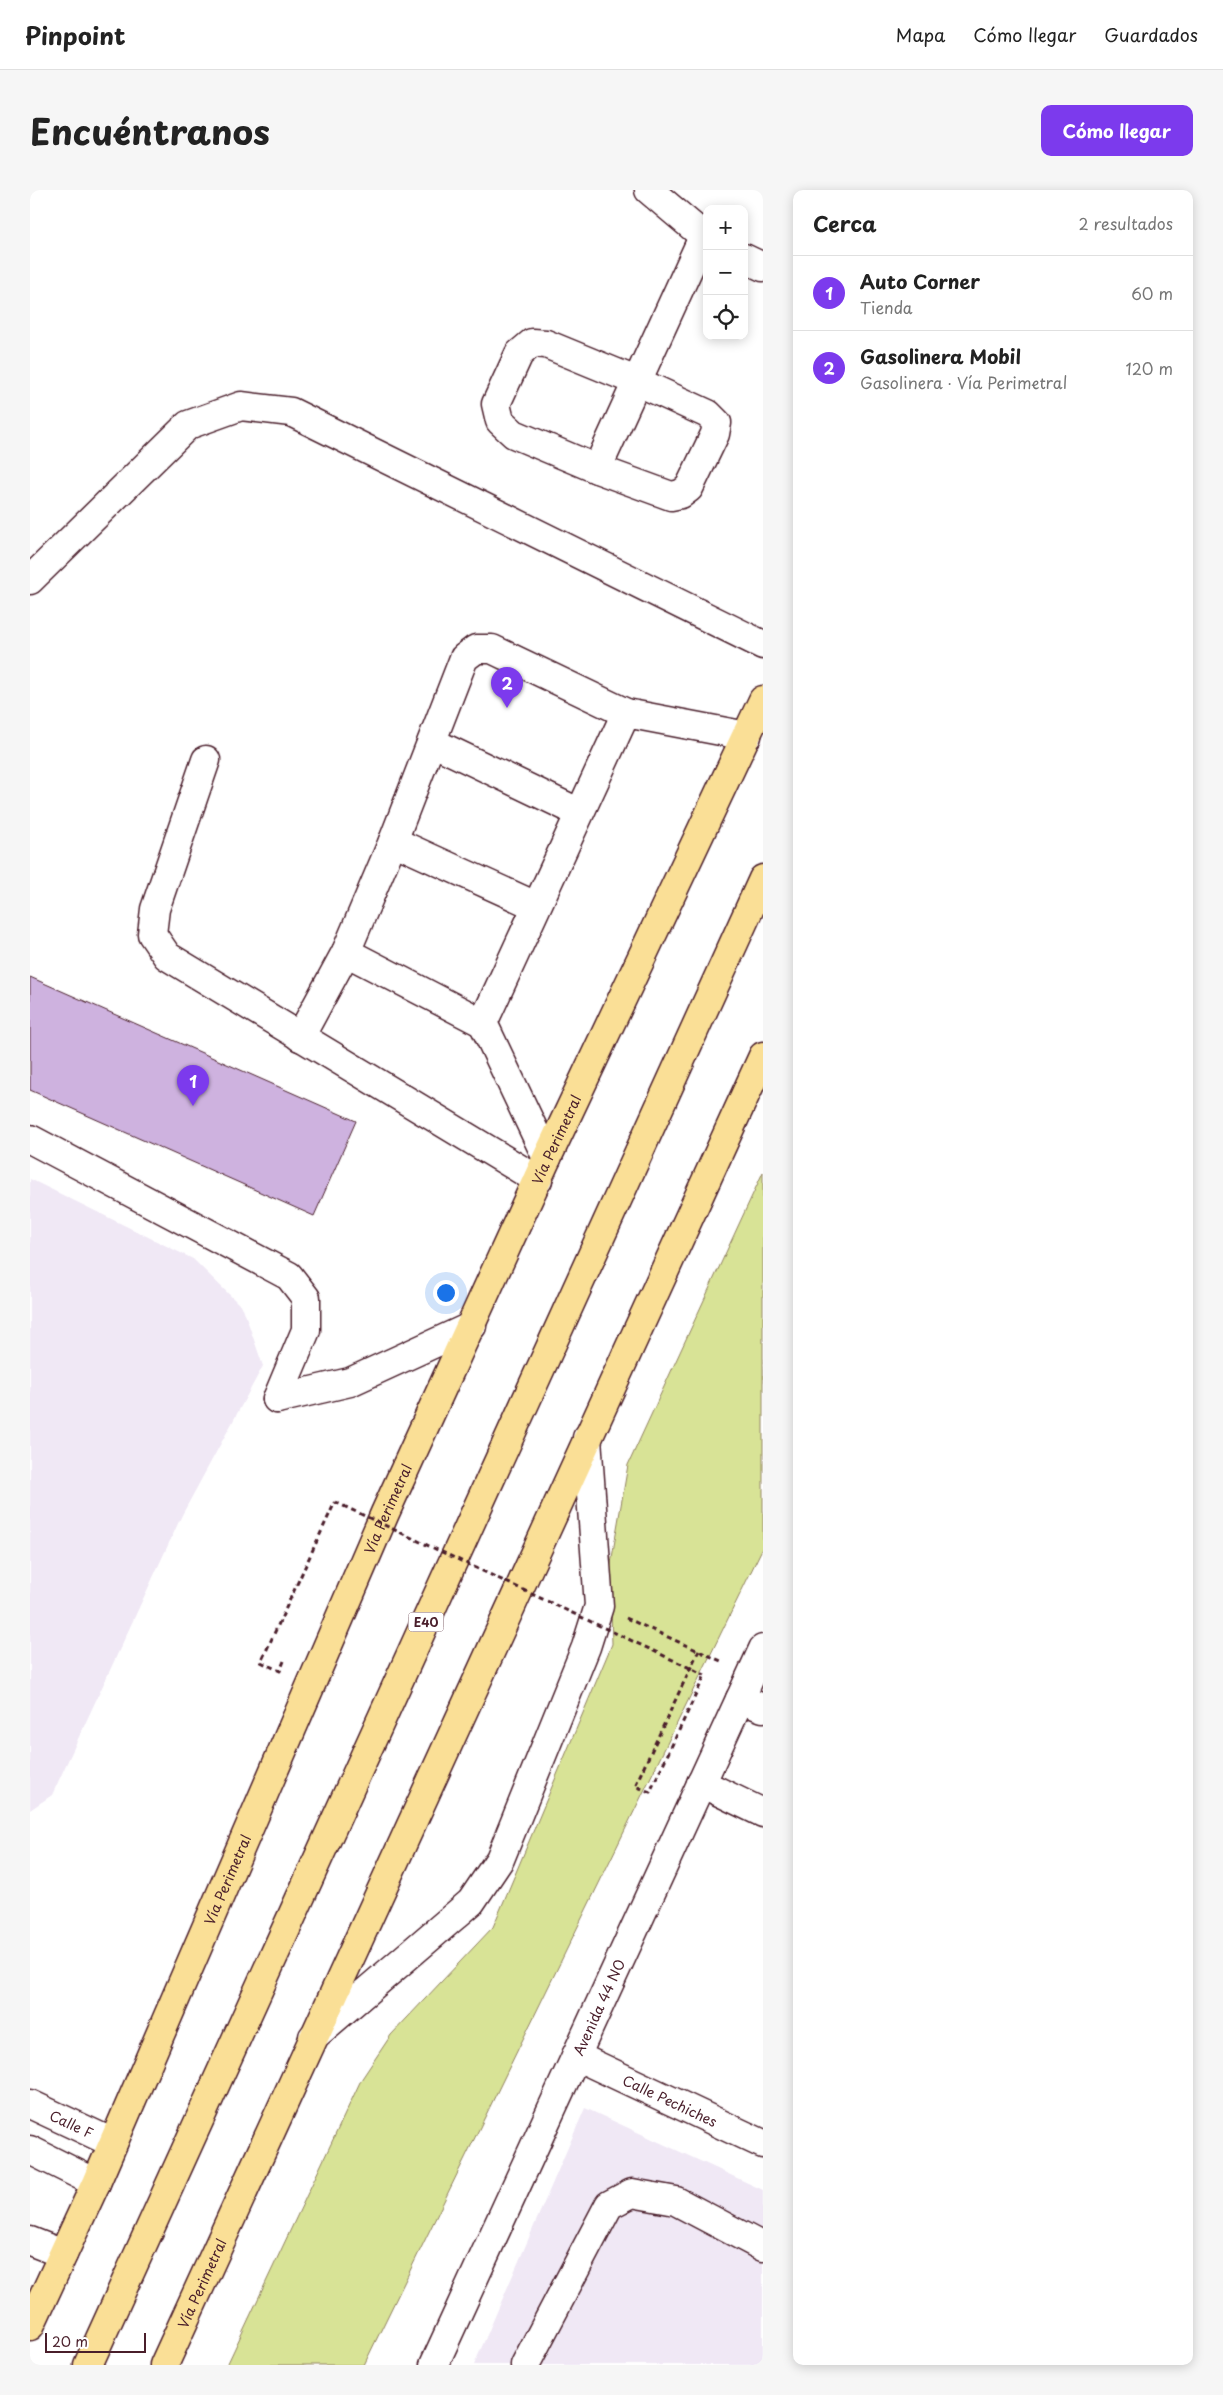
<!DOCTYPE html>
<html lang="es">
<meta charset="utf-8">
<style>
body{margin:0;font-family:"Playpen Sans",sans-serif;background:#f6f6f6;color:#222}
.controls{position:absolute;right:15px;top:15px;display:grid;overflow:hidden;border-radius:10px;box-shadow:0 2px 12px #0003}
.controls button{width:45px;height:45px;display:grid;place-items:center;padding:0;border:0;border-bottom:1px solid #e0e0e0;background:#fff;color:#222;font:25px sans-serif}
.scale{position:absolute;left:15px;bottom:12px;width:101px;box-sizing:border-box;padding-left:5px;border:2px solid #4a1f2b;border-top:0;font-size:14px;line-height:18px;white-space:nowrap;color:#4a1f2b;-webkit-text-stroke:4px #fff;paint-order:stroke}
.you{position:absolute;left:415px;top:1102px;width:18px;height:18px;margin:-12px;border:4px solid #fff;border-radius:50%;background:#1a73e8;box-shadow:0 0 0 8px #1a73e833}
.badge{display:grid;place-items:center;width:32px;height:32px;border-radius:50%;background:#7c3aed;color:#fff;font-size:16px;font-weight:700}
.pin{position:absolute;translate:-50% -41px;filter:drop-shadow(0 1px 2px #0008)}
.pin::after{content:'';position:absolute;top:26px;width:18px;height:15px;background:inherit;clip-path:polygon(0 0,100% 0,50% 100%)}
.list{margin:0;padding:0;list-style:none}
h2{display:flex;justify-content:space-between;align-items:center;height:65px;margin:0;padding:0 20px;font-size:21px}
h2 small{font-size:16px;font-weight:400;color:#767676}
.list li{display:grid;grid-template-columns:32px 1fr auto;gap:15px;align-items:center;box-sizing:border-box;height:75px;padding:0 20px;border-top:1px solid #e0e0e0}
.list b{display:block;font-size:19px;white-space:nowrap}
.list p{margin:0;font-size:16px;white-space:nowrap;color:#767676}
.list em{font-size:16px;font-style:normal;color:#767676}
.icon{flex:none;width:28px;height:28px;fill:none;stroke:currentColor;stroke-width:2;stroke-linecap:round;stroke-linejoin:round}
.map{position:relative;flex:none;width:733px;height:2175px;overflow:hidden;border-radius:10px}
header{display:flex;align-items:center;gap:30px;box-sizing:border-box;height:70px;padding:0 25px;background:#fff;border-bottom:1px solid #e0e0e0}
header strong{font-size:24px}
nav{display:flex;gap:28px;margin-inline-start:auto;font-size:18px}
.intro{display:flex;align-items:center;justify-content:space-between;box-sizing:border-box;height:120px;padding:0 30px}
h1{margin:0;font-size:35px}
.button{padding:12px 22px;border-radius:10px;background:#7c3aed;color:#fff;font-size:18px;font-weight:700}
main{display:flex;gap:30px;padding:0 30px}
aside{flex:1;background:#fff;border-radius:10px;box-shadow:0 2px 12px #0003}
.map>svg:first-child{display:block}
</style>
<header>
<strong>Pinpoint</strong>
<nav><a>Mapa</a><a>Cómo llegar</a><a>Guardados</a></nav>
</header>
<div class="intro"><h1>Encuéntranos</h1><a class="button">Cómo llegar</a></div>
<main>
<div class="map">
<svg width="733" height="2175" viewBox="0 0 733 2175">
<rect width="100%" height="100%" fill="#fff"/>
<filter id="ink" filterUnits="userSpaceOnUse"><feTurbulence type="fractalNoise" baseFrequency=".02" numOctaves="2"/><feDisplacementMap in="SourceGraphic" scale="10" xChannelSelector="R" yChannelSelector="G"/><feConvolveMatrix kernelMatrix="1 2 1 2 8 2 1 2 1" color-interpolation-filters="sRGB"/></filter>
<g filter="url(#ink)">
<g fill="#f0e8f5">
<polygon points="0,989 163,1069 213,1118 233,1176 152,1325 22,1605 0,1620"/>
<polygon points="555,1918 733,2000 733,2175 444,2175"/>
</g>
<polygon fill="#d8e396" stroke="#918160" points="733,982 733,1357 334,2175 197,2175 331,1890 361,1845 463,1737 582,1454 580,1379 598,1275"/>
<polygon fill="#ceb2df" stroke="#4a1f2b" points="0,787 326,931 284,1026 0,900"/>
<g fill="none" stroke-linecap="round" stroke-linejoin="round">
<defs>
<g id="minor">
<polyline points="619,0 677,49"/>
<polyline points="714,68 733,77"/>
<polygon points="502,153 516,154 606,191 678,224 687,233 685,244 659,298 651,304 641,306 567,279 484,244 470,231 466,214 489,164"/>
<polyline points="567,279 673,47"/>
<polyline points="0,390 158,235 211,216 261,222 733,455"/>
<polyline points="402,552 548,622"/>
<polyline points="176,570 125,719 122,744 137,766 508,990"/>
<polyline points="363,651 506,716"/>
<polyline points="453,833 316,762 363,651 434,468 446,459 462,459 596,523"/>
<polyline points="270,847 316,762"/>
<polyline points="0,949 259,1086 276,1108 276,1140 247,1209"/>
<polyline points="517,968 453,833 596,523 717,546"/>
<polyline points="247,1209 320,1192 442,1136"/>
<polyline points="710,1509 733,1518"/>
<polyline points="671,1593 733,1623"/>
<polyline points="283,1847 441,1712 470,1669 556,1457 569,1416 557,1248"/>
<path id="s1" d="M546,1866L733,1954"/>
<path id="s2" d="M0,1914L83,1953"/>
<polyline points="0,1960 66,1993"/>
<polyline points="0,2051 33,2064"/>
<path id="s3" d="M404,2175L733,1459"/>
<polyline points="495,2175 579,2015 602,2003 646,2011 733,2057"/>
</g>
<g id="major">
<path id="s4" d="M0,2136L66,1993L355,1323L517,968L733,510"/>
</g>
<g id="highway">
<polyline points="58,2175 733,689"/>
<path id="s5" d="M134,2175L733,866"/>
</g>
</defs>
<use href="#minor" stroke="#4a1f2b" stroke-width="31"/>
<use href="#major" stroke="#4a1f2b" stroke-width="31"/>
<use href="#highway" stroke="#4a1f2b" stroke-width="31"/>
<g stroke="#4a1f2b" stroke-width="3" stroke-dasharray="5 4" stroke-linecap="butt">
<polyline points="596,1428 693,1472"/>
<polyline points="669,1460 605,1596 620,1602 675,1485"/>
<polyline points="254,1471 250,1481 231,1472 305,1312"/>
</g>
<use href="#minor" stroke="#fff" stroke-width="28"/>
<use href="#major" stroke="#fadf96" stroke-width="28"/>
<use href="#highway" stroke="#fadf96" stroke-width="28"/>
<polyline stroke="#4a1f2b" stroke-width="3" stroke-dasharray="5 4" stroke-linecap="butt" points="305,1312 675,1485"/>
</g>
</g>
<g text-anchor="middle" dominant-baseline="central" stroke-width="4" stroke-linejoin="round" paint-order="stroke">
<rect fill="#fff" stroke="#80626b" stroke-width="1" x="378.5" y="1422.5" width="35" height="19" rx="4"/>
<g font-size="12" font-weight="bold" fill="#4a1f2b">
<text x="396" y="1432">E40</text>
</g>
<g font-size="14" fill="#4a1f2b" stroke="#fff">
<text stroke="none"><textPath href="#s4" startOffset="1298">Vía Perimetral</textPath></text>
<text stroke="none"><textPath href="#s4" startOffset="892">Vía Perimetral</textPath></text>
<text stroke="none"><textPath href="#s4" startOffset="488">Vía Perimetral</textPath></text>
<text stroke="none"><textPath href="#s3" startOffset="394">Avenida 44 NO</textPath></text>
<text stroke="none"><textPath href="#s1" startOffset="104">Calle Pechiches</textPath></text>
<text stroke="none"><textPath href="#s2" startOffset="46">Calle F</textPath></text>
<text stroke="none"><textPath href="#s5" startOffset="90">Vía Perimetral</textPath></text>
</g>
</g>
</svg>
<div class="controls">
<button>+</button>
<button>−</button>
<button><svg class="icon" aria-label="locate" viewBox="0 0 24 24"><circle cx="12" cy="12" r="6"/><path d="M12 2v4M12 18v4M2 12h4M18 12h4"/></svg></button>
</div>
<div class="scale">20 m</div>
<div class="you"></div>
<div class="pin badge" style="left:163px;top:916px">1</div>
<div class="pin badge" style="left:477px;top:518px">2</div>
</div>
<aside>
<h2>Cerca<small>2 resultados</small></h2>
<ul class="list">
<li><span class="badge">1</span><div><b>Auto Corner</b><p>Tienda</p></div><em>60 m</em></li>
<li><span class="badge">2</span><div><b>Gasolinera Mobil</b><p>Gasolinera · Vía Perimetral</p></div><em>120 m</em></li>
</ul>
</aside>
</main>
